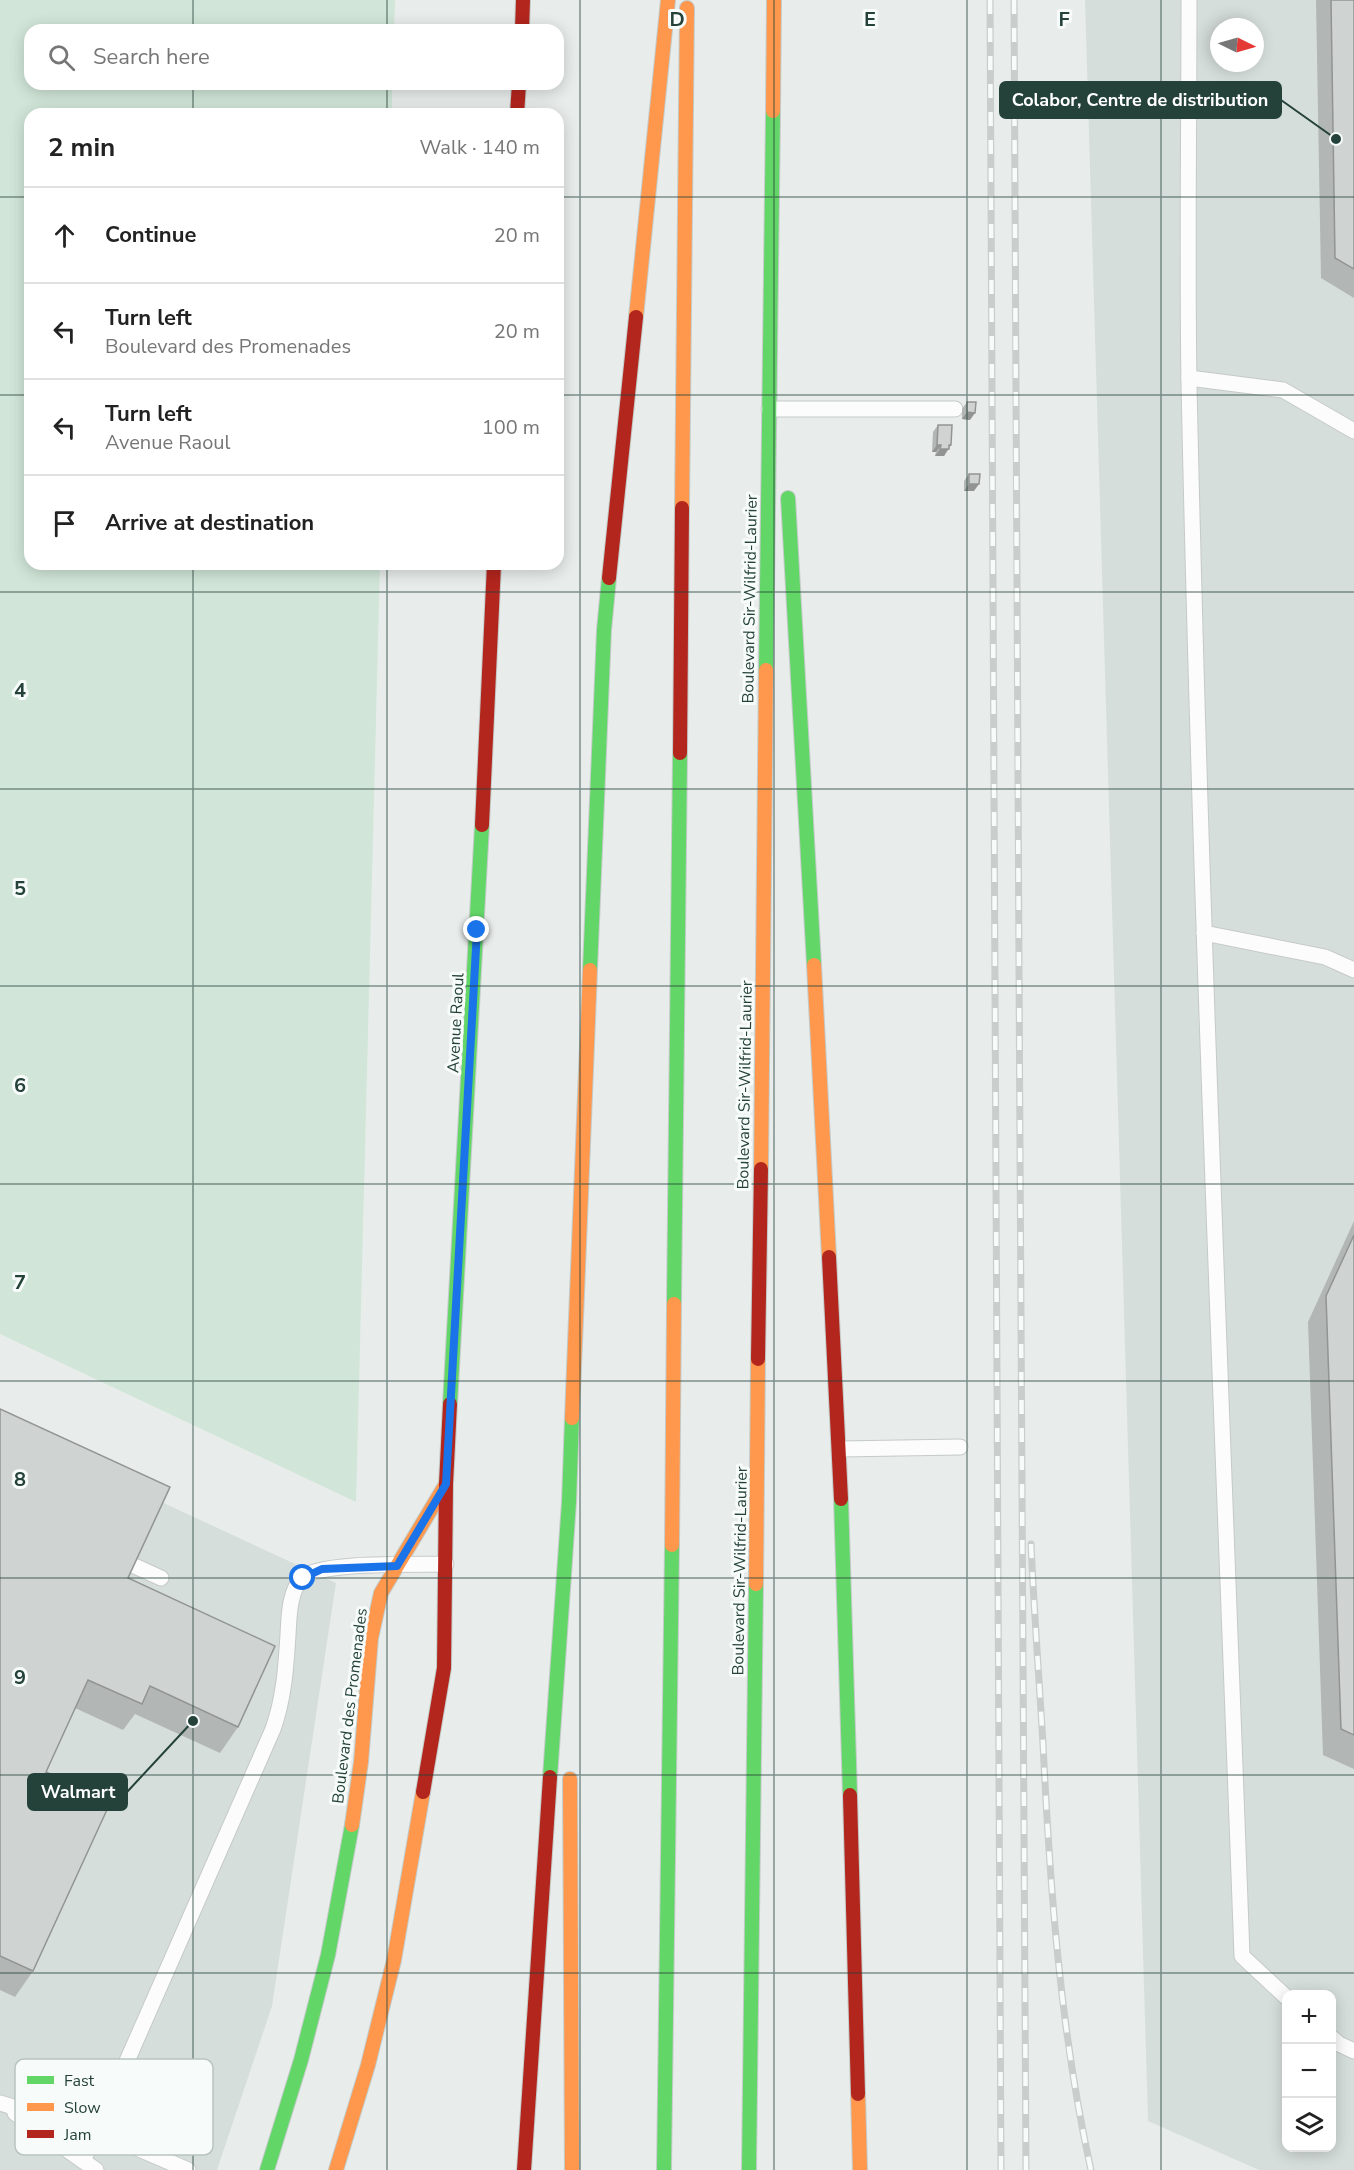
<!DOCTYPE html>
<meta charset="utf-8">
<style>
body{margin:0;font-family:"Nunito Sans",sans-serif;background:#f2f2f2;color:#222}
.controls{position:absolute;right:18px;bottom:18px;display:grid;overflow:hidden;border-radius:12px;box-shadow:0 3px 15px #0003}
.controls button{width:54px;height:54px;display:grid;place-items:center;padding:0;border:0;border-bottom:2px solid #e0e0e0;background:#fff;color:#222;font:30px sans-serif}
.compass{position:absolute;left:1210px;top:18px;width:54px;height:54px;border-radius:50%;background:#fff;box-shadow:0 3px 15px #0003;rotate:95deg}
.stop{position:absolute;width:18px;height:18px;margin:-14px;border:4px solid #1a73e8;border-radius:50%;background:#fff}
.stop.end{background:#1a73e8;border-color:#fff;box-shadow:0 2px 6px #0008}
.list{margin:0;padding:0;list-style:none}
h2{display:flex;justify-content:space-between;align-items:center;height:78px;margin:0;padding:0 24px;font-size:26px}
h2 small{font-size:20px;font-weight:400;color:#767676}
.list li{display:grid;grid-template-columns:39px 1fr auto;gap:18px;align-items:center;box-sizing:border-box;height:96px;padding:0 24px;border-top:2px solid #e0e0e0}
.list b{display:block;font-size:22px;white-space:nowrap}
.list p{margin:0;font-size:20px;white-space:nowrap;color:#767676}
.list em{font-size:20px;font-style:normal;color:#767676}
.icon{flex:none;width:33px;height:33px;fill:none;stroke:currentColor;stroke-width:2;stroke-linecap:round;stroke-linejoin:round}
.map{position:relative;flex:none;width:1354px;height:2170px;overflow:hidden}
.search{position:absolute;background:#fff;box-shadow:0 3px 15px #0003;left:24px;top:24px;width:540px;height:66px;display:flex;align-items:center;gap:15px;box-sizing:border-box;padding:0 21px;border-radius:18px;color:#767676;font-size:22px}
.panel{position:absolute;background:#fff;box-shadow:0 3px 15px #0003;left:24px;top:108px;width:540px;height:462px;border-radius:18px}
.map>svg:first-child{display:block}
</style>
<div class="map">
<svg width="1354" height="2170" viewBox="0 0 1354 2170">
<rect width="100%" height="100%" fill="#e8edeb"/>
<g fill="#d6dedb" fill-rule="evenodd">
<path d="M1085,0H1354V2170H1259L1148,2121ZM1219,27H1255V63H1219ZM1286,1994H1332V2148H1286Z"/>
<polygon points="0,1427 336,1583 272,2006 217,2170 0,2170"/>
</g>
<polygon fill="#d1e6d8" points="0,0 395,0 394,30 30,30 30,84 392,84 392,114 30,114 30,564 380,564 356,1502 0,1334"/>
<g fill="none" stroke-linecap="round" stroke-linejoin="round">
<defs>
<g id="lane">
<path d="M1189,0C1189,128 1187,256 1189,384C1200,908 1223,1432 1242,1956L1286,1997"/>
<polyline points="1189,378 1283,390 1354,431"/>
<polyline points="769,409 955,409"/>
<polyline points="1204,933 1325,957 1354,970"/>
<polyline points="840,1449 960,1447"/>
<polyline points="128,1563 161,1578"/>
<polyline points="1332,2038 1339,2044 1354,2051"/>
<polyline points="0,2103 118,2140 188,2170"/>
<polyline points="15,2113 96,2170"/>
<path d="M83,2161L273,1729C284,1698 286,1667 288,1635C289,1617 289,1592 302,1578C320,1561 418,1565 446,1564"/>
</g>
<g id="fast">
<polyline points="788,498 814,965"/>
<polyline points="766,670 773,111"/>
<polyline points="590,970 604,630 609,578"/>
<polyline points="674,1304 680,753"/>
<polyline points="450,1404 482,825"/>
<polyline points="841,1499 850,1795"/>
<polyline points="550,1777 569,1502 572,1418"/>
<polyline points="267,2170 301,2060 328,1955 352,1825"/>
<polyline points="664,2170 672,1545"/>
<polyline points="749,2170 756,1584"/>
</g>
<g id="slow">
<polyline points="773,111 774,0"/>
<polyline points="636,317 668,0"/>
<polyline points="682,508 687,8"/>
<polyline points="814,965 829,1257"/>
<polyline points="761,1169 766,670"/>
<polyline points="572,1418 590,970"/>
<polyline points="672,1545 674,1304"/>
<polyline points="756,1584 758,1359"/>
<polyline points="570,1779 572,2170"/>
<polyline points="352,1825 361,1762 371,1638 381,1593 446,1484"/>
<polyline points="858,2094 860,2170"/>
<polyline points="336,2170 368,2065 394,1960 423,1792"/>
</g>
<g id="jam">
<polyline points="522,30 523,0"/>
<polyline points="517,114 519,84"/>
<polyline points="609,578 636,317"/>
<polyline points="680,753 682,508"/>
<polyline points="482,825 494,564"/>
<polyline points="829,1257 841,1499"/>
<polyline points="758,1359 761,1169"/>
<polyline points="423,1792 444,1668 446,1484 450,1404"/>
<polyline points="850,1795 858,2094"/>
<polyline points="524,2170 550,1777"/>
</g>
</defs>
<use href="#lane" stroke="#c5cac8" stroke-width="17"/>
<use href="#fast" stroke="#c3cbc8" stroke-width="16"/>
<use href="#slow" stroke="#c3cbc8" stroke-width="16"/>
<use href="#jam" stroke="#c3cbc8" stroke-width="16"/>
<use href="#lane" stroke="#fcfcfc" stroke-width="15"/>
<use href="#fast" stroke="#63d668" stroke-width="14"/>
<use href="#slow" stroke="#ff974d" stroke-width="14"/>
<use href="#jam" stroke="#b3261e" stroke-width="14"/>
<defs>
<g id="rail">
<polyline points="990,0 1001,2170"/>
<path d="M1014,0C1017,723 1022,1447 1026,2170"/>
<path d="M1031,1544C1034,1611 1039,1677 1043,1744C1050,1887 1060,2030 1091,2170"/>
</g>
</defs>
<use href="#rail" stroke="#c9cdcc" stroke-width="7"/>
<use href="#rail" stroke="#f7fbf9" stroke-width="4.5" stroke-dasharray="14" stroke-linecap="butt"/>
</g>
<g fill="#b2b6b5">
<polygon points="1316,0 1354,0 1354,298 1321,278"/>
<polygon points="967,402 970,420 962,419 962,409"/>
<polygon points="938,425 949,448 944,456 935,456 936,452 932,452 933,432"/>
<polygon points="969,474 974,491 964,491 964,481"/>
<polygon points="1354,1221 1354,1769 1323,1755 1308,1322"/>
<polygon points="0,1409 238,1727 220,1753 135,1714 123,1730 75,1708 46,1772 33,1971 15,1997 0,1990"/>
</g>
<g fill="#919493">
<polygon points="967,412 975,413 970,420 962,419"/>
<polygon points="937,445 941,445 936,452 932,452"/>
<polygon points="949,445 951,445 944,456 935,456 940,449"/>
<polygon points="969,484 979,484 974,491 964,491"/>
</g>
<g fill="#cfd4d2" stroke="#919493" stroke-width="1.5">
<polygon points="1331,0 1354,0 1354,269 1335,258"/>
<polygon points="967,402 976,402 975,413 967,412"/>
<polygon points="938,425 952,425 951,445 949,445 949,449 940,449 941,445 937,445"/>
<polygon points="969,474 980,474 979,484 969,484"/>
<polygon points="1354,1235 1354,1735 1341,1729 1326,1296"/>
<polygon points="0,1409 170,1487 128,1578 275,1646 238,1727 150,1686 142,1704 88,1680 46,1772 111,1801 33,1971 0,1956"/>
</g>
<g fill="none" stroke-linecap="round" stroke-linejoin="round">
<polyline stroke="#1a73e8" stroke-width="8" points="303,1578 322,1569 397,1566 446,1484 477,930"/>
</g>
<path fill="none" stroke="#24423a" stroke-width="1.5" stroke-opacity="0.55" d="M193,0V30M387,0V30M580,0V2170M774,0V2170M967,0V2170M1161,0V2170M193,84V114M387,84V114M0,197H30M558,197H1354M0,395H30M558,395H1354M193,564V2170M387,564V2170M0,592H1354M0,789H1354M0,986H1354M0,1184H1354M0,1381H1354M0,1578H1354M0,1775H1354M0,1973H1354"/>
<g text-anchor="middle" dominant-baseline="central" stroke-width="6" stroke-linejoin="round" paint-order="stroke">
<g font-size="16" fill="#24423a" stroke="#f7fbf9">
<text transform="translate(750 599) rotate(-89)">Boulevard Sir-Wilfrid-Laurier</text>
<text transform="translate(456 1023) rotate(-87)">Avenue Raoul</text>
<text transform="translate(745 1085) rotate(-89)">Boulevard Sir-Wilfrid-Laurier</text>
<text transform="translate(740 1571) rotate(-89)">Boulevard Sir-Wilfrid-Laurier</text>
<text transform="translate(350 1706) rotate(-83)">Boulevard des Promenades</text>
</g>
</g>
<rect x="15" y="2059" width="198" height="96" rx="9" fill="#f7fbf9" stroke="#b8c4c0" stroke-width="1.5"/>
<rect x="27" y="2076" width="27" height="8" fill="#63d668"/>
<rect x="27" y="2103" width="27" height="8" fill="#ff974d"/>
<rect x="27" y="2130" width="27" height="8" fill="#b3261e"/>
<g font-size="16" fill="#24423a">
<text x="64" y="2086">Fast</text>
<text x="64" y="2113">Slow</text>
<text x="64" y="2140">Jam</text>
</g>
<g font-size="20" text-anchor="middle" font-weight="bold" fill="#24423a" stroke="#f7fbf9" stroke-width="6" stroke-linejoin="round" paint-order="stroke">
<text x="677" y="26">D</text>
<text x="870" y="26">E</text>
<text x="1064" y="26">F</text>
<text x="20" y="697">4</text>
<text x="20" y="895">5</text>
<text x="20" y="1092">6</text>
<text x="20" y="1289">7</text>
<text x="20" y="1486">8</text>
<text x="20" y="1684">9</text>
</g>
<path fill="none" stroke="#24423a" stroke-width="2" d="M1336 139L1281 100M193 1721L127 1792"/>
<g fill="#24423a" stroke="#f7fbf9" stroke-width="2">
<circle cx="1336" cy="139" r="6"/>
<circle cx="193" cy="1721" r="6"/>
</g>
<g fill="#24423a" stroke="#24423a" stroke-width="2">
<rect x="1000" y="82" width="281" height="36" rx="6"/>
<rect x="28" y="1774" width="99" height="36" rx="6"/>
</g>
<g font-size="18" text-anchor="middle" font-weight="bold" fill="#fff">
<text x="1140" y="106">Colabor, Centre de distribution</text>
<text x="78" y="1798">Walmart</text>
</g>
</svg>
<div class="controls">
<button>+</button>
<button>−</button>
<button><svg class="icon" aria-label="layers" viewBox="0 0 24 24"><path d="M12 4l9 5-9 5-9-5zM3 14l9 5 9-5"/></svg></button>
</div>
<svg class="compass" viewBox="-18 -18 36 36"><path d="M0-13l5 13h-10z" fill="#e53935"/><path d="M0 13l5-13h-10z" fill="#767676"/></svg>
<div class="stop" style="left:303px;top:1578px"></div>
<div class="stop end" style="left:477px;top:930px"></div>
<div class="search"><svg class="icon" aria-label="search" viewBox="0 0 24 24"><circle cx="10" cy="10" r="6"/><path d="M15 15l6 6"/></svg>Search here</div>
<section class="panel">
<h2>2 min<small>Walk · 140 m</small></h2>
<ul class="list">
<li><svg class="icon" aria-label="ahead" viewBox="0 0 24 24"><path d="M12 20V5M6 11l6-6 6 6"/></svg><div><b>Continue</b></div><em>20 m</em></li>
<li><svg class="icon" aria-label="left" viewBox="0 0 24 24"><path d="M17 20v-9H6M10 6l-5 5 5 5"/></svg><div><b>Turn left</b><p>Boulevard des Promenades</p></div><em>20 m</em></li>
<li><svg class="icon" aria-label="left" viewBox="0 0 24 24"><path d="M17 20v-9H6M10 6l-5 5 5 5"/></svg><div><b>Turn left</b><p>Avenue Raoul</p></div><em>100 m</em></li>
<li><svg class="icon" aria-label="arrive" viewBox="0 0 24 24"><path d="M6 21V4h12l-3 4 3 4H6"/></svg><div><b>Arrive at destination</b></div></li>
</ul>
</section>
</div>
